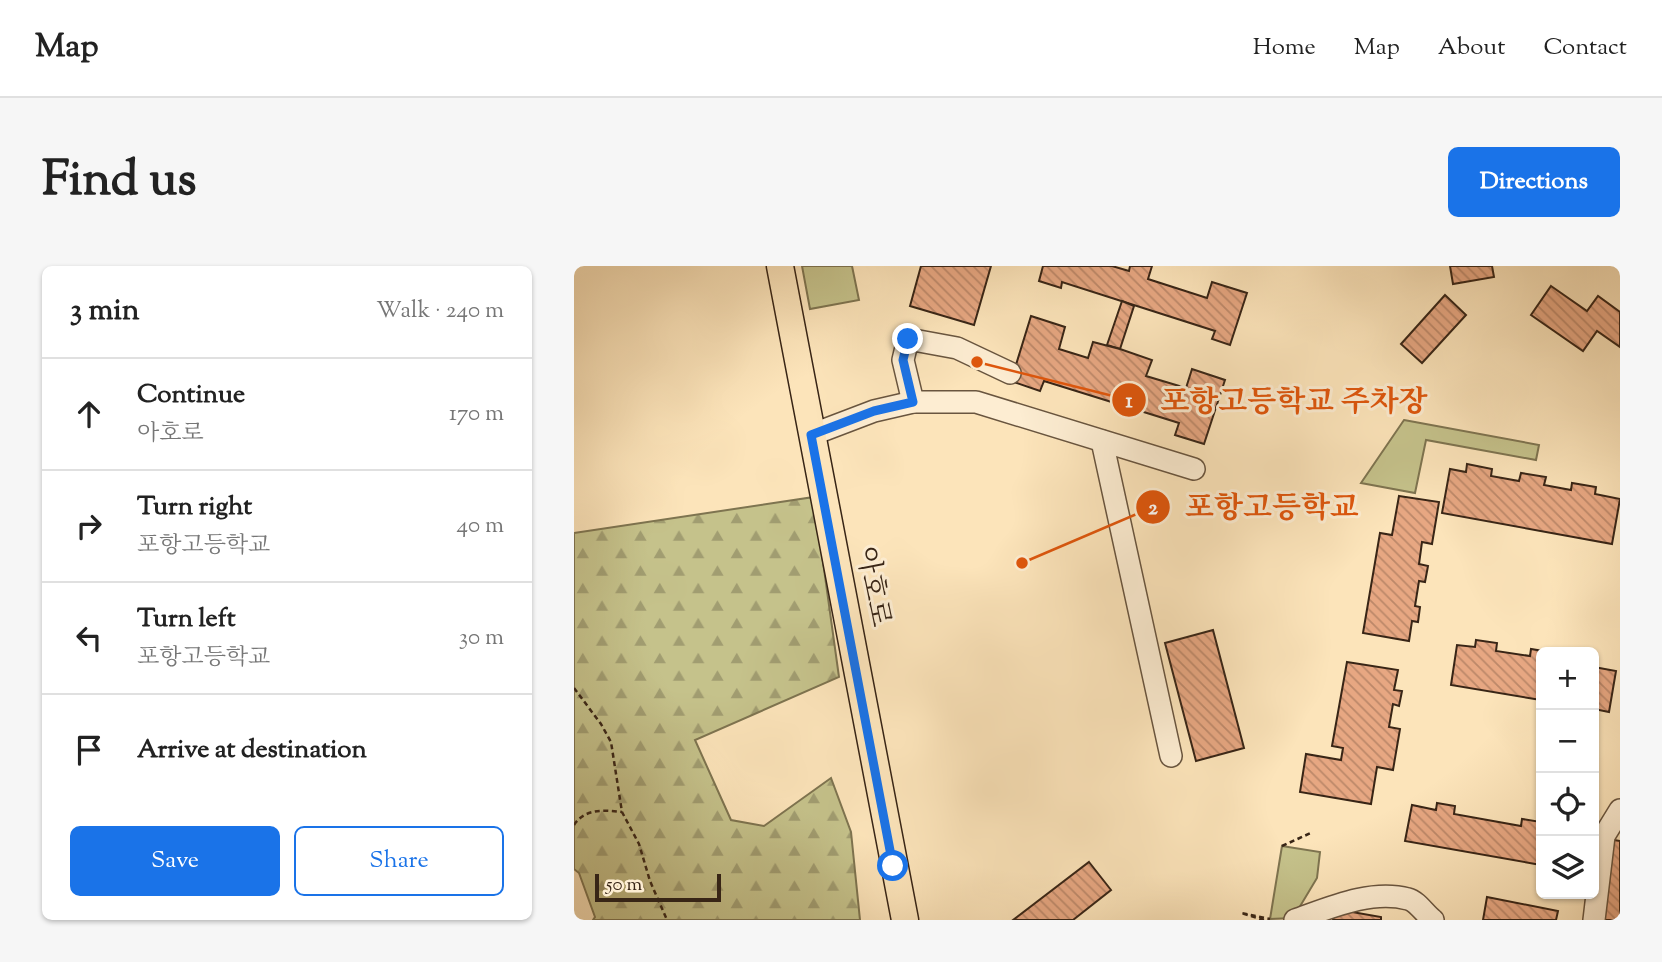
<!DOCTYPE html>
<meta charset="utf-8">
<style>
body{margin:0;font-family:"Sorts Mill Goudy","Noto Serif KR",serif;background:#f6f6f6;color:#222}
.controls{position:absolute;right:21px;bottom:21px;display:grid;overflow:hidden;border-radius:10px;box-shadow:0 2px 5px #0004}
.controls button{width:63px;height:63px;display:grid;place-items:center;padding:0;border:0;border-bottom:2px solid #e0e0e0;background:#fff;color:#222;font:35px sans-serif}
.scale{position:absolute;left:21px;bottom:18px;width:126px;box-sizing:border-box;padding-left:7px;border:4px solid #382516;border-top:0;font-size:19px;line-height:24px;white-space:nowrap;color:#382516;-webkit-text-stroke:5px #fdedd2;paint-order:stroke}
.stop{position:absolute;width:21px;height:21px;margin:-16px;border:5px solid #1a73e8;border-radius:50%;background:#fff}
.stop.end{background:#1a73e8;border-color:#fff;box-shadow:0 2px 7px #0008}
.list{margin:0;padding:0;list-style:none}
h2{display:flex;justify-content:space-between;align-items:center;height:91px;margin:0;padding:0 28px;font-size:30px}
h2 small{font-size:23px;font-weight:400;color:#767676}
.list li{display:grid;grid-template-columns:46px 1fr auto;gap:21px;align-items:center;box-sizing:border-box;height:112px;padding:0 28px;border-top:2px solid #e0e0e0}
.list b{display:block;font-size:26px;white-space:nowrap}
.list p{margin:0;font-size:23px;white-space:nowrap;color:#767676}
.list em{font-size:23px;font-style:normal;color:#767676}
.actions{display:flex;gap:14px;padding:21px 28px}
.actions a{flex:1;padding:16px 0;border:2px solid #1a73e8;border-radius:10px;text-align:center;font-size:24px;color:#1a73e8}
.actions .main{background:#1a73e8;color:#fff}
.icon{flex:none;width:38px;height:38px;fill:none;stroke:currentColor;stroke-width:2;stroke-linecap:round;stroke-linejoin:round}
.map{position:relative;flex:none;width:1046px;height:654px;overflow:hidden;border-radius:10px}
header{display:flex;align-items:center;gap:42px;box-sizing:border-box;height:98px;padding:0 35px;background:#fff;border-bottom:2px solid #e0e0e0}
header strong{font-size:33px}
nav{display:flex;gap:38px;margin-inline-start:auto;font-size:24px}
.intro{display:flex;align-items:center;justify-content:space-between;box-sizing:border-box;height:168px;padding:0 42px}
h1{margin:0;font-size:49px}
.button{padding:18px 32px;border-radius:10px;background:#1a73e8;color:#fff;font-size:24px;font-weight:700}
main{display:flex;gap:42px;padding:0 42px}
aside{flex:1;background:#fff;border-radius:10px;box-shadow:0 2px 5px #0004}
.map>svg:first-child{display:block}
</style>
<header>
<strong>Map</strong>
<nav><a>Home</a><a>Map</a><a>About</a><a>Contact</a></nav>
</header>
<div class="intro"><h1>Find us</h1><a class="button">Directions</a></div>
<main>
<aside>
<h2>3 min<small>Walk · 240 m</small></h2>
<ul class="list">
<li><svg class="icon" aria-label="ahead" viewBox="0 0 24 24"><path d="M12 20V5M6 11l6-6 6 6"/></svg><div><b>Continue</b><p>아호로</p></div><em>170 m</em></li>
<li><svg class="icon" aria-label="right" viewBox="0 0 24 24"><path d="M7 20v-9h11M14 6l5 5-5 5"/></svg><div><b>Turn right</b><p>포항고등학교</p></div><em>40 m</em></li>
<li><svg class="icon" aria-label="left" viewBox="0 0 24 24"><path d="M17 20v-9H6M10 6l-5 5 5 5"/></svg><div><b>Turn left</b><p>포항고등학교</p></div><em>30 m</em></li>
<li><svg class="icon" aria-label="arrive" viewBox="0 0 24 24"><path d="M6 21V4h12l-3 4 3 4H6"/></svg><div><b>Arrive at destination</b></div></li>
</ul>
<div class="actions"><a class="main">Save</a><a>Share</a></div>
</aside>
<div class="map">
<svg width="1046" height="654" viewBox="0 0 1046 654">
<defs>
<pattern id="forest-firs" width="22" height="20" patternUnits="userSpaceOnUse" patternTransform="scale(1.75)"><rect width="22" height="20" fill="#c5c28b"/><path d="M5 1l3.5 6h-7zM16 11l3.5 6h-7z" fill="#a19d71"/></pattern>
<pattern id="building-back-hatch" width="6" height="6" patternUnits="userSpaceOnUse" patternTransform="scale(1.75)"><rect width="6" height="6" fill="#e7a782"/><path d="M-1 5l2 2M0 0l6 6M5-1l2 2" fill="none" stroke="#bc8869"/></pattern>
</defs>
<rect width="100%" height="100%" fill="#fce4ba"/>
<filter id="stains"><feTurbulence type="fractalNoise" baseFrequency=".00286" numOctaves="4"/><feColorMatrix values="0 0 0 0 .2 0 0 0 0 .09 0 0 0 0 .02 0 0 0 .5 -.17"/></filter>
<radialGradient id="worn" r=".72"><stop offset=".6" stop-color="#630" stop-opacity="0"/><stop offset="1" stop-color="#630" stop-opacity=".3"/></radialGradient>
<g fill="#c5c28b" stroke="#7e7450" stroke-width="2">
<polygon points="228,0 278,0 285,34 236,43"/>
<polygon points="830,154 965,179 962,194 852,174 841,227 787,217"/>
<polygon points="708,580 746,586 743,612 719,652 696,653"/>
</g>
<polygon fill="url(#forest-firs)" stroke="#7e7450" stroke-width="2" points="240,231 265,411 121,474 157,554 190,560 257,512 277,566 286,654 19,654 21,651 5,607 0,603 0,267"/>
<g fill="url(#building-back-hatch)" stroke="#382516" stroke-width="2">
<polygon points="347,0 417,0 400,59 336,40"/>
<polygon points="469,0 538,0 555,5 556,0 578,0 574,13 633,32 638,16 673,27 656,79 638,73 641,65 488,16 487,22 465,15"/>
<polygon points="876,0 918,0 920,11 879,18"/>
<polygon points="977,20 1013,45 1024,30 1046,46 1046,81 1023,65 1009,85 957,49"/>
<polygon points="871,29 892,49 848,97 827,78"/>
<polygon points="548,35 560,40 546,83 533,79"/>
<polygon points="457,50 491,61 485,83 514,92 519,76 546,83 578,94 572,110 612,122 618,103 651,114 630,178 601,169 605,157 470,115 466,125 437,115"/>
<polygon points="893,198 918,203 917,210 945,215 947,207 972,211 970,219 997,224 998,217 1022,221 1021,228 1046,233 1038,278 868,247 876,203 892,206"/>
<polygon points="825,230 865,236 858,278 848,276 845,298 854,300 851,316 845,315 841,340 846,341 844,356 838,355 835,375 789,367 806,267 818,269"/>
<polygon points="639,364 670,482 622,495 591,377"/>
<polygon points="902,374 923,377 922,385 956,390 957,383 975,386 967,386 967,434 877,419 883,379 901,381"/>
<polygon points="773,396 824,404 820,424 828,425 825,440 819,438 815,461 826,463 819,504 803,501 797,538 726,526 732,488 767,494 769,482 758,480"/>
<polygon points="1020,401 1042,405 1035,446 1020,443"/>
<polygon points="863,537 881,540 880,548 947,560 948,553 967,556 967,599 831,575 838,539 862,544"/>
<polygon points="1040,574 1046,575 1046,654 1028,654"/>
<polygon points="515,596 537,624 499,654 439,654"/>
<polygon points="913,631 984,645 982,654 909,654"/>
<polygon points="761,643 807,651 807,654 759,654"/>
</g>
<g fill="none" stroke-linecap="round" stroke-linejoin="round">
<defs>
<g id="minor">
<polyline points="339,136 329,94 334,73 383,82 436,107"/>
<polyline points="237,169 300,145 339,136 402,136 620,203"/>
<polyline points="528,175 597,490"/>
<path d="M721,654C755,642 797,623 834,633C843,635 851,648 859,654"/>
<polyline points="1020,654 1030,570 1046,544"/>
</g>
<polyline id="major" points="206,0 331,654"/>
</defs>
<use href="#minor" stroke="#69553f" stroke-width="24"/>
<use href="#major" stroke="#382516" stroke-width="29"/>
<g stroke="#382516" stroke-width="2.5" stroke-dasharray="5 3.5" stroke-linecap="butt">
<polyline points="0,422 27,458 37,476 48,546 65,578 76,615 93,654"/>
<path d="M0,559C11,542 31,544 48,546"/>
<polyline points="708,580 739,566"/>
<polyline points="690,654 667,647 696,653"/>
</g>
<use href="#minor" stroke="#fdedd2" stroke-width="21"/>
<use href="#major" stroke="#fce4ba" stroke-width="26"/>
</g>
<g fill="none" stroke-linecap="round" stroke-linejoin="round">
<polyline stroke="#1a73e8" stroke-width="9" points="319,600 237,169 300,145 339,136 329,94 334,73"/>
</g>
<g text-anchor="middle" dominant-baseline="central" stroke-width="6" stroke-linejoin="round" paint-order="stroke">
<g font-size="28" fill="#382516" stroke="#fdedd2">
<text transform="translate(298 321) rotate(79)">아호로</text>
</g>
</g>
<path fill="none" stroke="#df560c" stroke-width="2.5" d="M403 96L555 134M448 297L579 241"/>
<g fill="#df560c" stroke="#fdedd2" stroke-width="2.5">
<circle cx="403" cy="96" r="7"/>
<circle cx="448" cy="297" r="7"/>
<circle cx="555" cy="134" r="18"/>
<circle cx="579" cy="241" r="18"/>
</g>
<g font-size="21" text-anchor="middle" font-weight="bold" fill="#fff">
<text x="555" y="141">1</text>
<text x="579" y="248">2</text>
</g>
<g font-size="30" text-anchor="middle" font-weight="bold" fill="#df560c" stroke="#fdedd2" stroke-width="6" stroke-linejoin="round" paint-order="stroke">
<text x="720" y="145">포항고등학교 주차장</text>
<text x="698" y="251">포항고등학교</text>
</g>
<rect width="100%" height="100%" filter="url(#stains)"/>
<rect width="100%" height="100%" fill="url(#worn)"/>
</svg>
<div class="controls">
<button>+</button>
<button>−</button>
<button><svg class="icon" aria-label="locate" viewBox="0 0 24 24"><circle cx="12" cy="12" r="6"/><path d="M12 2v4M12 18v4M2 12h4M18 12h4"/></svg></button>
<button><svg class="icon" aria-label="layers" viewBox="0 0 24 24"><path d="M12 4l9 5-9 5-9-5zM3 14l9 5 9-5"/></svg></button>
</div>
<div class="scale">50 m</div>
<div class="stop" style="left:319px;top:600px"></div>
<div class="stop end" style="left:334px;top:73px"></div>
</div>
</main>
